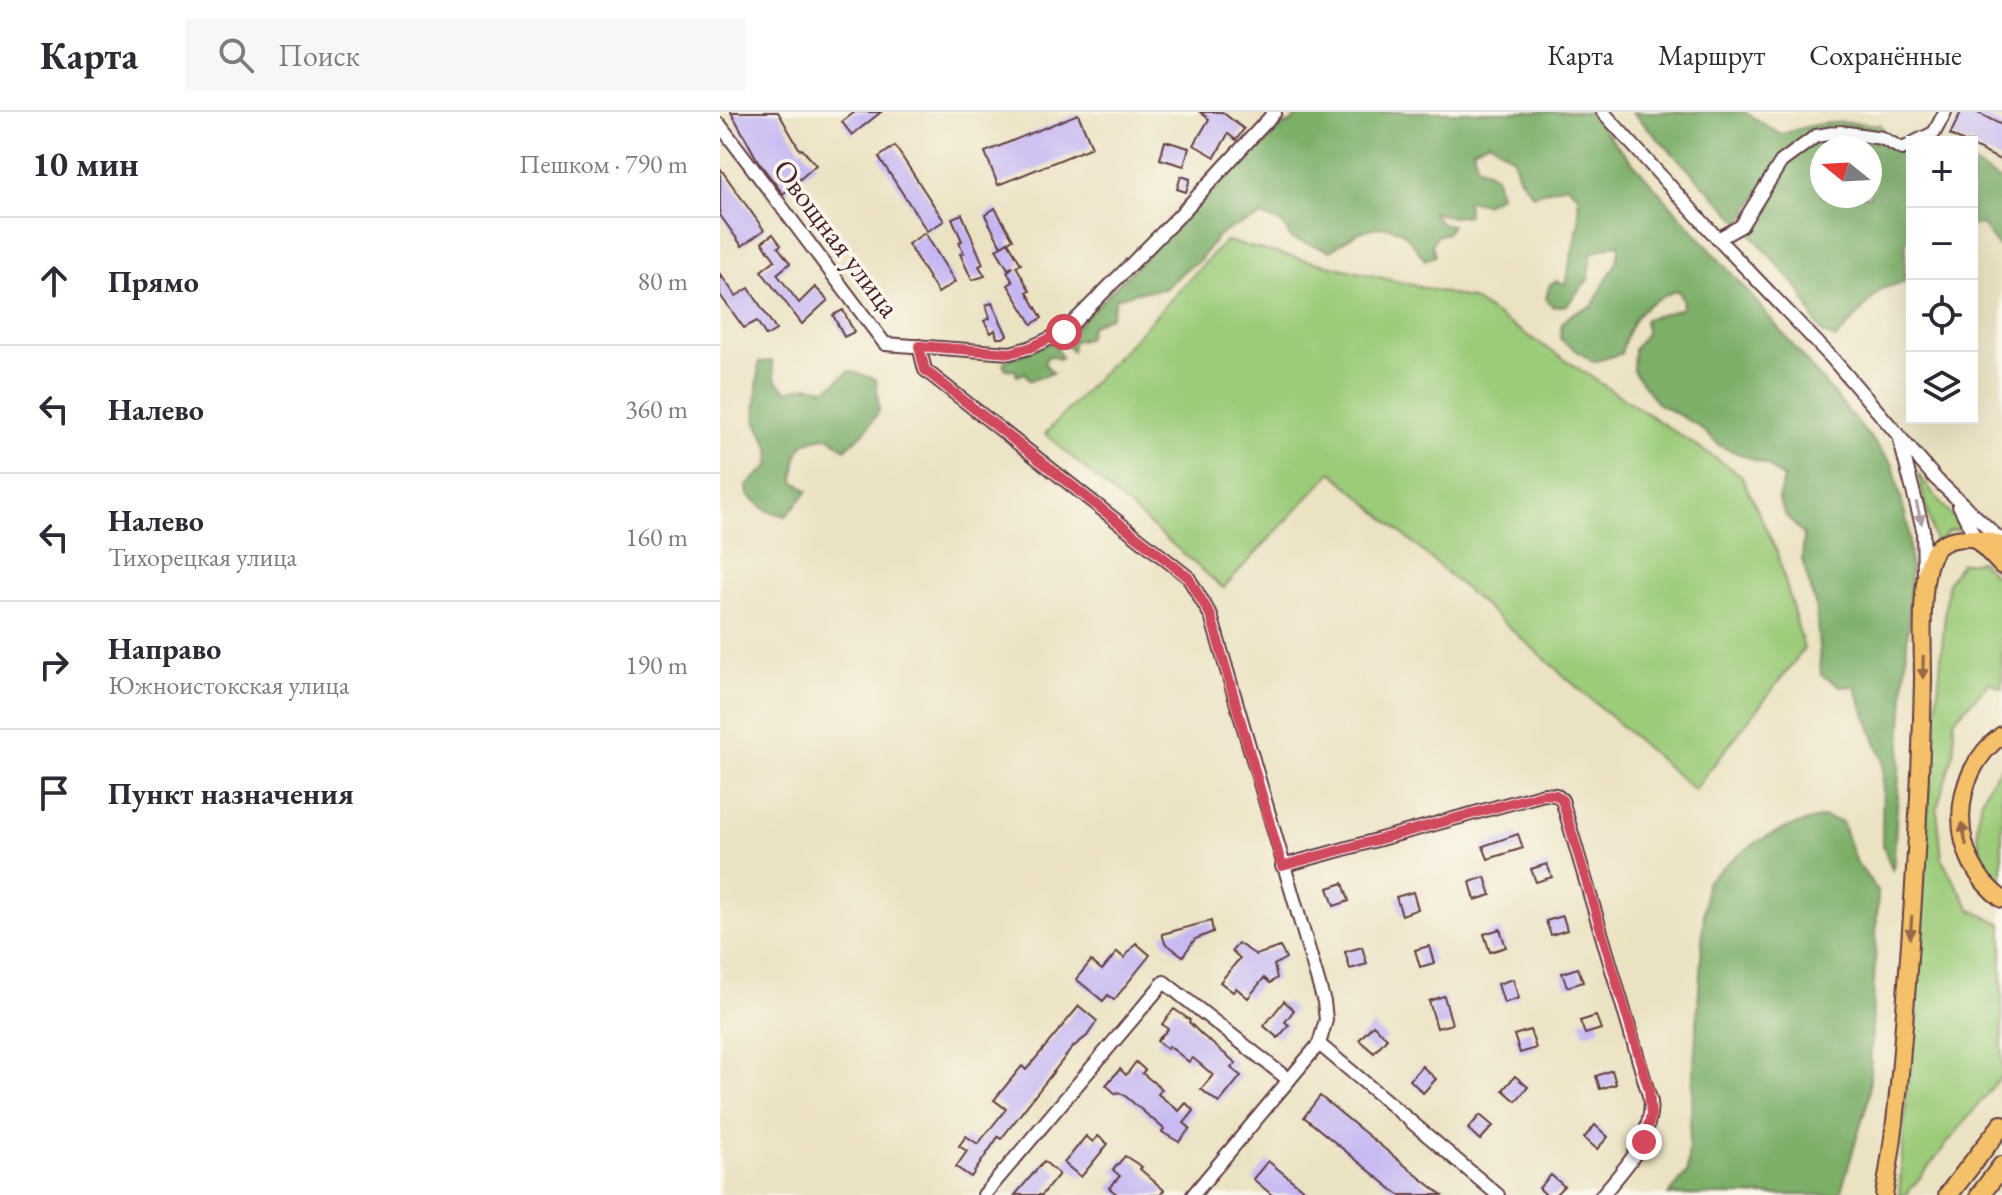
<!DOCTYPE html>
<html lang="ru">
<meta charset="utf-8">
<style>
body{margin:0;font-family:"EB Garamond",serif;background:#f7f7f7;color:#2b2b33}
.controls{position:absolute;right:24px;top:24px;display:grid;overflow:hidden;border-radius:0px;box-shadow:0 8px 32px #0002}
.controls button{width:72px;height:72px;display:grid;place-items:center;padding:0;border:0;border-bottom:2px solid #e1e1e2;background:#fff;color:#2b2b33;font:40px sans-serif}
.compass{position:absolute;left:1090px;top:24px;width:72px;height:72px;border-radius:50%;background:#fff;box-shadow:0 8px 32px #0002;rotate:288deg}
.stop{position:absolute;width:24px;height:24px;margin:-18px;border:6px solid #d1495b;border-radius:50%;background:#fff}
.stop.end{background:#d1495b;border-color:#fff;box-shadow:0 2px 8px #0008}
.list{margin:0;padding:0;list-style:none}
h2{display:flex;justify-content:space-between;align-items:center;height:104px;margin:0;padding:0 32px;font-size:34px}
h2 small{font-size:26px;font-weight:400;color:#7c7c81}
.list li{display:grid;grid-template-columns:52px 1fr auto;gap:24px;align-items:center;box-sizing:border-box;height:128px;padding:0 32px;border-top:2px solid #e1e1e2}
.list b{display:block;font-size:30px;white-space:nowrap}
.list p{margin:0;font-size:26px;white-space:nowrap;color:#7c7c81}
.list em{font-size:26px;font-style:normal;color:#7c7c81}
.icon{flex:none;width:44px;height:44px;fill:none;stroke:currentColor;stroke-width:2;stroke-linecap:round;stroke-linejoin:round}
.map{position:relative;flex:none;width:1282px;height:1083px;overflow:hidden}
header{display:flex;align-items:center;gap:48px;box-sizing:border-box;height:112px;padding:0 40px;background:#fff;border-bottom:2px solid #e1e1e2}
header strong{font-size:38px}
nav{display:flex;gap:44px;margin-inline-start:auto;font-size:28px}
.search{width:560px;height:72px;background:#f7f7f7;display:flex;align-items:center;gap:20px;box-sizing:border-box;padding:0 28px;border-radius:0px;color:#7c7c81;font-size:30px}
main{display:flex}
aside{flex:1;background:#fff}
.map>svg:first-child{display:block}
</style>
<header>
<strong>Карта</strong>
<div class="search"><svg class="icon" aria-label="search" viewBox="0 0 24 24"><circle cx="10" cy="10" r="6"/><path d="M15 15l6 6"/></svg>Поиск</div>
<nav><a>Карта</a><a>Маршрут</a><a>Сохранённые</a></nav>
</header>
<main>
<aside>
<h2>10 мин<small>Пешком · 790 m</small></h2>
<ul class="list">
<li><svg class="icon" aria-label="ahead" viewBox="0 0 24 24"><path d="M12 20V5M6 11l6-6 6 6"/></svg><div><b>Прямо</b></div><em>80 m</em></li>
<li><svg class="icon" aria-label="left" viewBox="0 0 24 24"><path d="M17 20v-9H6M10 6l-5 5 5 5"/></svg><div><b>Налево</b></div><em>360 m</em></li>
<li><svg class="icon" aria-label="left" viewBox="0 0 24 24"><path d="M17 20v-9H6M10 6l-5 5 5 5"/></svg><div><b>Налево</b><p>Тихорецкая улица</p></div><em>160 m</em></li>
<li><svg class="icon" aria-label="right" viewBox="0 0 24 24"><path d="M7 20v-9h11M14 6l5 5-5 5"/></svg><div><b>Направо</b><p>Южноистокская улица</p></div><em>190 m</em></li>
<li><svg class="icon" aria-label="arrive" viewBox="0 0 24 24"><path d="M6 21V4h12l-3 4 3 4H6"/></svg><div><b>Пункт назначения</b></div></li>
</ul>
</aside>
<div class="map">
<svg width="1282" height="1083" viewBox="0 0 1282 1083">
<rect width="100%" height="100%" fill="#fbf7ec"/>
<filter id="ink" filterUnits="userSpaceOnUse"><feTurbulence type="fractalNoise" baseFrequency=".0125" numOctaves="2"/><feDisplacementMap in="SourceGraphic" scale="16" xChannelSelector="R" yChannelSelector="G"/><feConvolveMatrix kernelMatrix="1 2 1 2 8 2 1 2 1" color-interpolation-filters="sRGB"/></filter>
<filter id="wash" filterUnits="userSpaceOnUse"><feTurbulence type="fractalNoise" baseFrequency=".006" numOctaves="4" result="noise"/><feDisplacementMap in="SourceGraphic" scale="32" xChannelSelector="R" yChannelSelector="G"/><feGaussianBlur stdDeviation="1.8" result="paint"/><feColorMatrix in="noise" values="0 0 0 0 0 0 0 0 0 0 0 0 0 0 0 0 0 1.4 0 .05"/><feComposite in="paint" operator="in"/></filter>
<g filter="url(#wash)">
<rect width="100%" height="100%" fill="#ebe2c2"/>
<g fill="#9ccb79" stroke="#737552" stroke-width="2">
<polygon points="505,129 752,187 1021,363 1057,440 1084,537 974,678 612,360 503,476 325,322"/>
<polygon points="1198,362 1242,417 1228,419 1216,433"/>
<polygon points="1261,449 1282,471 1282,577 1270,570 1234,608 1234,639 1217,696 1222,748 1251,798 1282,812 1282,963 1186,1083 1179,1083 1208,688 1228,470 1241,451"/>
<path d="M1282,653V772C1257,750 1251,710 1265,680C1269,670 1277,662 1282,653Z"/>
</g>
<g fill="#7daf69" stroke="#64674a" stroke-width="2" fill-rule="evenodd">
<path d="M579,0H868L1034,187L1173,353L1188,415L1191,467L1173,760L1162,731L1163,648L1135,575L1120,574L1101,563L1096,496L1082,447L1084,423L1066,404L1058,386L1064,367L1047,353L1000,334L977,313L937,291L913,259L914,237L926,221L925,207L961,197L963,189L958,178C921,191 911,205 901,242L873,250L840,227L842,211L853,201L872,194L897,149L900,131L871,141L869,166L847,193L833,195L826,186L830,172L836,169L845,172L859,110L858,83L846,73L813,83L799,65L793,46L769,29L753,37L757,53L776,64L780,84L765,92L747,88L748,103L732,105L713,100L721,112L732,113L727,121L716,124L712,132L715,144L705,148C698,140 689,124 680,119C656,107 629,124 611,139L571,127L563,112L544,104L513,115L498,124L478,150L466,157L445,177L417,180L396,186L391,204L371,214L367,227L353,229L352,239L347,233L336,236L342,245L338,247L331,244L327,245L324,251L333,261L310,269L305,261L297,264L295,258L286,257L283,251L289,247L347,224L488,82L563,13L571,11Z"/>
<path d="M912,0H1025L1061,23C1098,8 1122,9 1160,13L1163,17L1162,23L1119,16L1060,47L1021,111Z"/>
<path d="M1100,26L1192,33V127L1186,128L1184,170L1161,177L1116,227L1103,222L1094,208L1082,181L1025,115L1065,51ZM1102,36H1150V84H1102Z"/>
<polygon points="1252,51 1282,70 1282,139 1261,112 1252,114"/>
<path d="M52,249L55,267L67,279L87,274L107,277L129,259L156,267L159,299L146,318L125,337L109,325C76,327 77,340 74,369L88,379L66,404L46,398L28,383L27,373L49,354L51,339L35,306L39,250Z"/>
<path d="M1104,705L1122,710L1135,748L1158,779L1149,985L1121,1079L1119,1083H948L967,1061L986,770C1029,733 1047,718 1104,705Z"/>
</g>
<g id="blocks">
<g fill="#c5b6f3">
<polygon points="11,0 58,0 80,38 82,37 96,53 63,82 38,49"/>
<polygon points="135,0 161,0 132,23 122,10"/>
<polygon points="480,0 502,0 524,17 516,28 508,22 495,45 474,33 489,7"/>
<polygon points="1241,0 1256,0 1282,13 1282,49 1252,34 1252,30 1244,30 1230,23"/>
<polygon points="358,2 372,35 278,73 265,40"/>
<polygon points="445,29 469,36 464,54 440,47"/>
<polygon points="175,34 224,109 207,119 159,45"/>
<polygon points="0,56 44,118 22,134 0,103"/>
<polygon points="461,64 470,67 466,80 457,77"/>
<polygon points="275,96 293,127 281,134 265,103"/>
<polygon points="242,102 263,152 259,154 265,164 252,168 240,142 244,141 239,130 242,129 232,106"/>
<polygon points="205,121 235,170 218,181 188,132"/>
<polygon points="53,122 61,133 58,135 70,151 57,162 79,191 95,175 108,188 82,212 41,159 55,148 42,130"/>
<polygon points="288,130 301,152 296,154 310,179 307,180 322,206 312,212 288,173 293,170 287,160 293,155 288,157 276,137"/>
<polygon points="0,162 16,184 29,176 56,218 46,224 37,209 24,216 0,183"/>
<polygon points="272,191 287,223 283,226 277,226 275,218 271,221 264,209 270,206 266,193"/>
<polygon points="123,198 134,220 124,225 113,203"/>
<polygon points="798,722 803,736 768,747 763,734"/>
<polygon points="827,752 832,765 816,770 811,757"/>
<polygon points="765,765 771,783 755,788 750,770"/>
<polygon points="623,771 629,789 614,794 608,776"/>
<polygon points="693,780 698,797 682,803 676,785"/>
<polygon points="843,804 847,818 831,823 826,809"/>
<polygon points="491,809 493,820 475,827 463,844 445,831 442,822"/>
<polygon points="780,817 786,835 770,840 764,822"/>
<polygon points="416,831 430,843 394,888 388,883 383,889 356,867 371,849 382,858 397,840 404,846"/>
<polygon points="518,831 536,843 560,835 566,846 554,853 557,866 550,871 544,866 528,886 516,876 513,880 500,870 520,846 512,839"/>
<polygon points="709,834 714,851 700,855 695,838"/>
<polygon points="642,835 647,852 630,857 625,840"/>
<polygon points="858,856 863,870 847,875 842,861"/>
<polygon points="793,867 799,886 784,891 778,872"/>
<polygon points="724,884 732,912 717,916 709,889"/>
<polygon points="564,889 574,898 565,910 569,913 558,926 544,914"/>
<polygon points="359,894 377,909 367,924 353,935 281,1027 278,1025 251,1065 236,1055 247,1039 239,1034 246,1024 258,1032 286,997 274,988 302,954 306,958"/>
<polygon points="454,897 470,908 469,910 482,923 516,951 511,956 521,964 499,991 481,977 493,963 473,946 469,950 449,934 447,937 437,929 448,917 442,912"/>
<polygon points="876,904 881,917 865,922 860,909"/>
<polygon points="653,913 667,926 654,941 639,928"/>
<polygon points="810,918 816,936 800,941 794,923"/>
<polygon points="416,950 425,958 422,961 442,977 438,982 459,999 466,991 474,999 464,1011 470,1016 459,1030 442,1020 444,1017 404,983 398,980 396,982 386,973 400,957 406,963"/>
<polygon points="702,954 716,967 703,981 690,968"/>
<polygon points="892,958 896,972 880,977 876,964"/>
<polygon points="795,964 808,975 796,989 783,978"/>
<polygon points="600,984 699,1065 722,1083 679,1083 584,1005"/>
<polygon points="760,1003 773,1014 760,1028 748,1017"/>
<polygon points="875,1013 888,1025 877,1037 864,1026"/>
<polygon points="366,1024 373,1030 378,1024 388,1032 361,1065 344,1051"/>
<polygon points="405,1044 422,1055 420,1057 444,1078 440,1083 398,1083 389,1076 400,1064 393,1058"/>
<polygon points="324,1049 339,1062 322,1083 295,1083"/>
<polygon points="548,1049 590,1083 552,1083 533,1067"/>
<polygon points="831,1063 844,1074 835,1083 826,1083 819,1076"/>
</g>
</g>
</g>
<g filter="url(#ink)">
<use href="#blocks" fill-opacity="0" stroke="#623c42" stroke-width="2"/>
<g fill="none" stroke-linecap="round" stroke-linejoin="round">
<defs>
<g id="minor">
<polyline points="883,0 998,127 1111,245 1216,367 1282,429"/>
<polyline points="0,13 165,232 290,241 309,236 344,220 459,104 555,0"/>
<polyline points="1195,30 1214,21 1225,0"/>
<polyline points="998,127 1021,114 1061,50 1096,24 1120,20 1162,26 1182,37 1192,32"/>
<polyline points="199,234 205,258 468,465 491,504 604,890 606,908 599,932 473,1083"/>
<polyline points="1180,329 1203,417 1204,460"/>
<polyline points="1239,393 1256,427"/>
<path d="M562,754L824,682L836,683L842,688L931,990C930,1031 907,1054 882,1083"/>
<polyline points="599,932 778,1083"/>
<polyline points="264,1083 444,870 569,968"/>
</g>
<g id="major">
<polyline points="1256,427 1282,454"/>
<path d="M1282,623C1228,663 1227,747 1282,787"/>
<path d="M1164,1083C1177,1013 1182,942 1187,871C1195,769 1201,669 1203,567C1203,538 1199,462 1214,440C1227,420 1264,425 1282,434"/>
</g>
<g id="highway">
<polyline points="1228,1083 1282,1013"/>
<polyline points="1260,1083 1282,1054"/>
</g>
</defs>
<use href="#minor" stroke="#623c42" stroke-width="16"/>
<use href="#major" stroke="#623c42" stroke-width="20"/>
<use href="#highway" stroke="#623c42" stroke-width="22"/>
<use href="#minor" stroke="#fff" stroke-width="12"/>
<use href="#major" stroke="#f4c16a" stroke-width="16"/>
<use href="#highway" stroke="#f4c16a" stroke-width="18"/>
</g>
<defs><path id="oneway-solid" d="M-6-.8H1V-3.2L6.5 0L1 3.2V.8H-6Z" transform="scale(2)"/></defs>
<use fill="#ae9aa0" href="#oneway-solid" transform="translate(1199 401) rotate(76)"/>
<g fill="#966847">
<use href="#oneway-solid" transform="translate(1203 555) rotate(91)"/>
<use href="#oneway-solid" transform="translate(1244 722) rotate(-101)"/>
<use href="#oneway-solid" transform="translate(1191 815) rotate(94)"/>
</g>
</g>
<g fill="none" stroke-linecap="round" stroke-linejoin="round" filter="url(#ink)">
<polyline stroke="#d1495b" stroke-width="10" points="344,220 309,236 290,241 199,234 205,258 468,465 491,504 562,754 824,682 836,683 842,688 929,978 931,1003 924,1030"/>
</g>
<g text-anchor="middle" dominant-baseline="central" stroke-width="7" stroke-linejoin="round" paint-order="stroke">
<g font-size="30" fill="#4a1f2b" stroke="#fbf7ec">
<text transform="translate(117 126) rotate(53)">Овощная улица</text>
</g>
</g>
</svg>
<div class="controls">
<button>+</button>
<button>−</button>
<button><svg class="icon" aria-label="locate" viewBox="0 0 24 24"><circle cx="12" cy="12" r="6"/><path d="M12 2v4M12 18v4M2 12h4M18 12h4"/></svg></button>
<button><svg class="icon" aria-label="layers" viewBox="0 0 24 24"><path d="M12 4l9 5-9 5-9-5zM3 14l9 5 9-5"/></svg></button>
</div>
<svg class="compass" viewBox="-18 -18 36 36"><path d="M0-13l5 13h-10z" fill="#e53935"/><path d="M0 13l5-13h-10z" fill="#7c7c81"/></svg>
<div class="stop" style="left:344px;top:220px"></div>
<div class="stop end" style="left:924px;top:1030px"></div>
</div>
</main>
